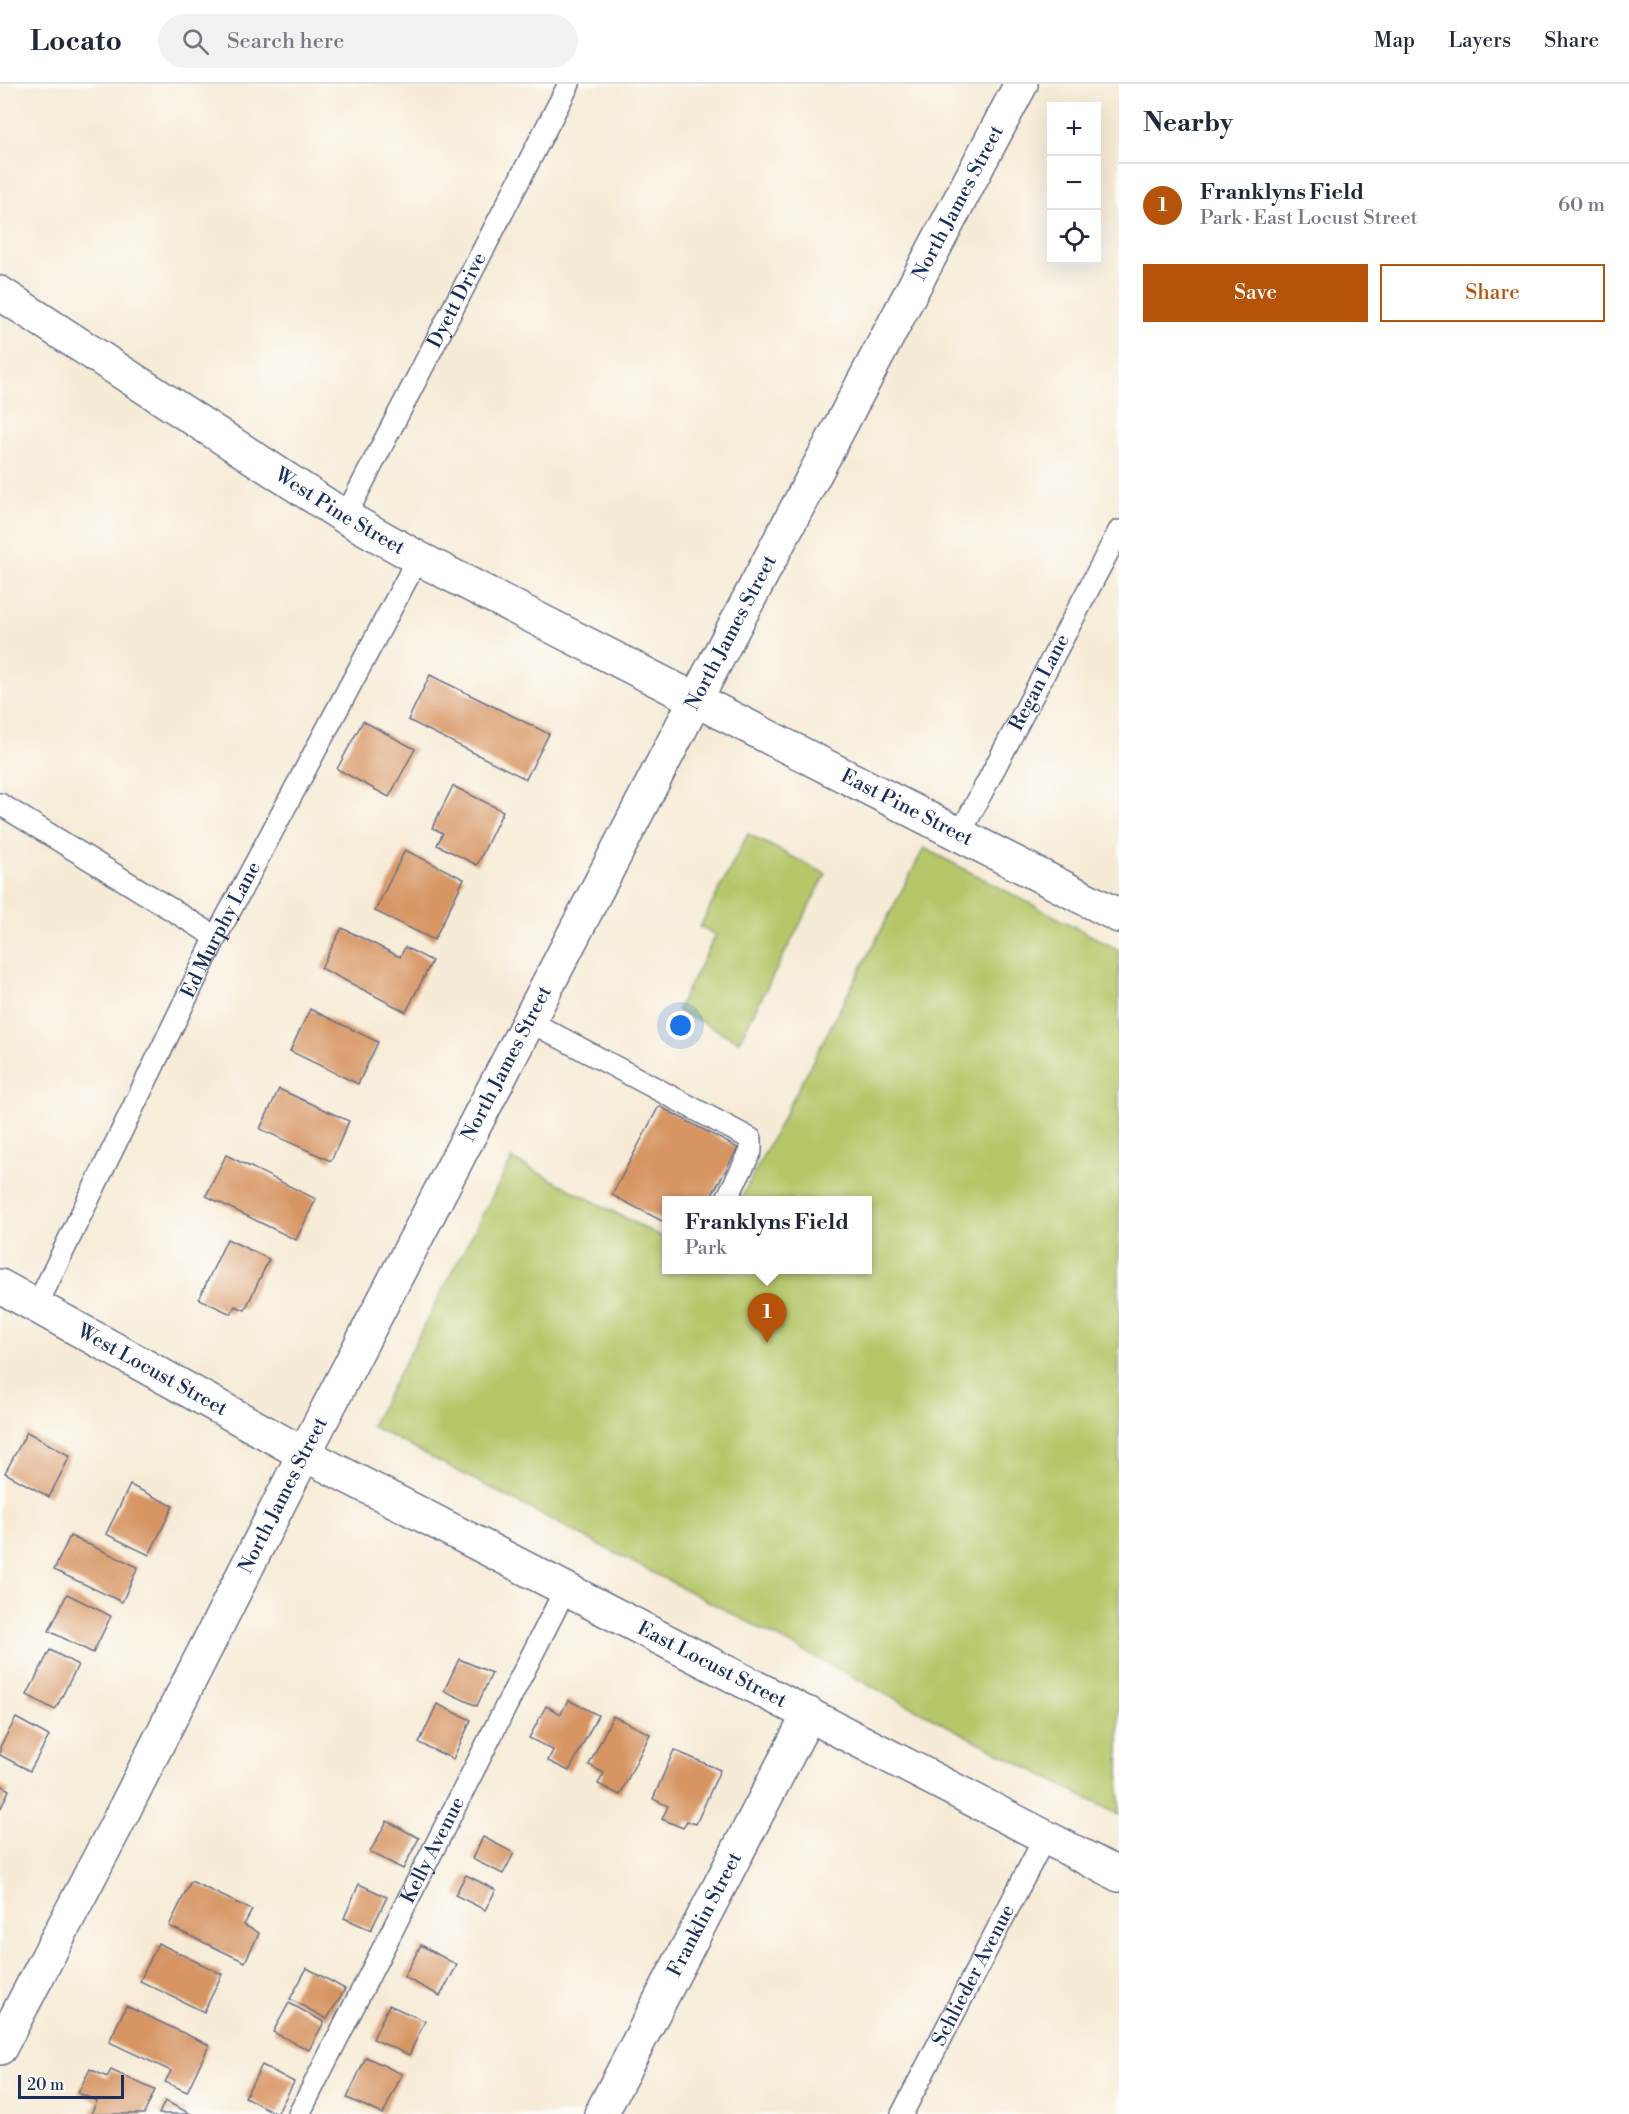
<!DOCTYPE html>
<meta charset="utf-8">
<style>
body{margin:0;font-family:"Libre Bodoni",serif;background:#f2f2f3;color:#1f2937}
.controls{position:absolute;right:18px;top:18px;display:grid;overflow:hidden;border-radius:0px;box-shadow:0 6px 24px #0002}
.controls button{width:54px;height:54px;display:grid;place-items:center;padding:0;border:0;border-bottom:2px solid #e0e1e3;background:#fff;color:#1f2937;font:30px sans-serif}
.scale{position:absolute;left:18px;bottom:15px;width:106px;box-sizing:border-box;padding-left:6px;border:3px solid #1b2f5e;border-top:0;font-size:16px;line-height:21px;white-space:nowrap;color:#1b2f5e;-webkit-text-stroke:4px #fdfcf7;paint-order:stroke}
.you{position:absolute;left:681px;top:942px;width:21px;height:21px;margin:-15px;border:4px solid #fff;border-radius:50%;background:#1a73e8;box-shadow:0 0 0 9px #1a73e833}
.badge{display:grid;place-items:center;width:39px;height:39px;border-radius:50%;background:#b45309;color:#fff;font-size:20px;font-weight:700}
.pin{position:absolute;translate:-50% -50px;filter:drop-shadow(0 2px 3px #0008)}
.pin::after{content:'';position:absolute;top:32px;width:21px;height:18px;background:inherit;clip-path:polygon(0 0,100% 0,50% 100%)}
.popup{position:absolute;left:662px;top:1112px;width:210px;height:78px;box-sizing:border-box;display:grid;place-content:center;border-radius:0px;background:#fff;filter:drop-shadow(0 2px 4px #0005);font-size:20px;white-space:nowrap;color:#747a83}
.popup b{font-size:22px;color:#1f2937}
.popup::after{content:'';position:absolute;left:50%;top:100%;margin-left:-12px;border:12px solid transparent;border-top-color:#fff}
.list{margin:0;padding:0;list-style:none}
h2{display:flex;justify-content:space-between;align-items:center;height:78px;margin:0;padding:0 24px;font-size:26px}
h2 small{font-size:20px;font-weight:400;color:#747a83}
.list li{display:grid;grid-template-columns:39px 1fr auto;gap:18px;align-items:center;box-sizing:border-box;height:84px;padding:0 24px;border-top:2px solid #e0e1e3}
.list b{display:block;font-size:22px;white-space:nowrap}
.list p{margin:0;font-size:20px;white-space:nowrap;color:#747a83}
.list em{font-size:20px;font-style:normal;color:#747a83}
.actions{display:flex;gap:12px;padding:18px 24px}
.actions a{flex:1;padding:14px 0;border:2px solid #b45309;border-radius:0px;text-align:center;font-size:21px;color:#b45309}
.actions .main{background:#b45309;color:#fff}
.icon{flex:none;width:33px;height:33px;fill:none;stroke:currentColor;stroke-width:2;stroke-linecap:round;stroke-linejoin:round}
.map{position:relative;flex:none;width:1119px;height:2030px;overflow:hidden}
header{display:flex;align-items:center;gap:36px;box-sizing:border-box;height:84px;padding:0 30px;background:#fff;border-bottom:2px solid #e0e1e3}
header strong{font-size:28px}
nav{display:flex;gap:33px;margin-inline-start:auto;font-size:21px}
.search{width:420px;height:54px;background:#f2f2f3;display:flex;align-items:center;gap:15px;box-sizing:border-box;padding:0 21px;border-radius:33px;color:#747a83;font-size:22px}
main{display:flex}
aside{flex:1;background:#fff}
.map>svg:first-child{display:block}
</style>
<header>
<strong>Locato</strong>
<div class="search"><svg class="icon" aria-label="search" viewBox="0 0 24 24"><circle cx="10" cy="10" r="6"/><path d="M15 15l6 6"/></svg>Search here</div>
<nav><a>Map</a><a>Layers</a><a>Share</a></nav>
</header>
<main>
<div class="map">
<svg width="1119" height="2030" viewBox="0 0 1119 2030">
<rect width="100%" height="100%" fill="#fdfcf7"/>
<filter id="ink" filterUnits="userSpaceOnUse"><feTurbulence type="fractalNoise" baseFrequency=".0167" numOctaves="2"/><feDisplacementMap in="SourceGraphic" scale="12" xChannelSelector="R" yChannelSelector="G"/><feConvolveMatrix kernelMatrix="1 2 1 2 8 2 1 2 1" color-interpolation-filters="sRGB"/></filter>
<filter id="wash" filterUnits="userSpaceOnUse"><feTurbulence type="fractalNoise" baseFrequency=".008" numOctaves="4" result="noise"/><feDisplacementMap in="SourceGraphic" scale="24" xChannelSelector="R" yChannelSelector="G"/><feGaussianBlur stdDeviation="1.35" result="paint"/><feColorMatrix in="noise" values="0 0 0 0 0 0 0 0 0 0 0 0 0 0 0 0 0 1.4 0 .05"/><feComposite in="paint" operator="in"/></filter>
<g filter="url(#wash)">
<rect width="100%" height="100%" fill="#f6ebd6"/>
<g fill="#b6c76b" stroke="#687b64" stroke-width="1.5">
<polygon points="748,750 826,790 739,957 677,926 716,851 700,843"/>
<polygon points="924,764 1119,866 1119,1731 371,1342 512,1075 666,1155 666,1186 867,1186 867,1116 740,1116"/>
</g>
<g id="blocks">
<g fill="#d79564">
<polygon points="430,591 549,650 526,695 408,636"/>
<polygon points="363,637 415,665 389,713 337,685"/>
<polygon points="453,702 503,727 477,781 437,761 443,749 432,744"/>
<polygon points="405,766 464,795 434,856 375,827"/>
<polygon points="342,844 400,873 405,863 432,877 406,928 321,884"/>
<polygon points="310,925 378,958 358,1000 290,967"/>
<polygon points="279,1005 349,1037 331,1077 260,1045"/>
<polygon points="659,1022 738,1064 709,1116 666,1116 666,1139 612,1111"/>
<polygon points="226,1071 316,1115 296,1156 206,1112"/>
<polygon points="227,1155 269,1175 245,1226 235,1222 231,1230 199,1215"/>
<polygon points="27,1348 70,1372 49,1413 5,1389"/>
<polygon points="130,1401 173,1422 149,1471 106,1450"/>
<polygon points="70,1452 138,1483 122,1518 54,1486"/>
<polygon points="67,1510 111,1532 93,1569 49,1547"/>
<polygon points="50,1566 78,1581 55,1626 27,1611"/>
<polygon points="459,1575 492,1589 477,1622 444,1607"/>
<polygon points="568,1616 598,1631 569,1687 548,1677 553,1666 529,1654 546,1622 561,1630"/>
<polygon points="437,1620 471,1636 453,1675 419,1659"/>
<polygon points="613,1632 650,1650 620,1711 598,1700 604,1689 589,1681"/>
<polygon points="16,1634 49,1652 30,1687 0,1671 0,1663"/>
<polygon points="674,1666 720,1686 696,1740 687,1737 683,1744 662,1735 668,1722 653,1715"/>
<polygon points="0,1701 9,1706 0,1726"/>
<polygon points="387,1737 419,1754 403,1785 370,1768"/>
<polygon points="483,1753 514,1769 503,1790 472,1775"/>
<polygon points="466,1791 496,1806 485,1826 455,1811"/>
<polygon points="191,1797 252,1826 244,1841 259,1849 245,1878 169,1842"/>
<polygon points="359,1800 387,1813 371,1846 344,1834"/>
<polygon points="158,1859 222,1890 204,1928 140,1897"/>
<polygon points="421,1861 457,1881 440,1912 404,1893"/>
<polygon points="307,1884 345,1905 327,1935 290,1915"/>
<polygon points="289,1919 324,1938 309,1966 273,1948"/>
<polygon points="389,1921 425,1937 409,1971 373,1955"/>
<polygon points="126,1922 209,1961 187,2008 165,1998 171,1987 109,1958"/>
<polygon points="366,1973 402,1990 383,2030 347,2014"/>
<polygon points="262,1981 294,1998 277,2030 245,2013"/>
<polygon points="90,1985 107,1993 111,1986 155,2006 144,2030 91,2030 97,2017 78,2009"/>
<polygon points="165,2017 191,2030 159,2030"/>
</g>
</g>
</g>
<g filter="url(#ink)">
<use href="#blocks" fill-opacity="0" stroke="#687188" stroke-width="1.5"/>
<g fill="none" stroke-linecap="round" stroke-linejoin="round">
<defs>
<g id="service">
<path id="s1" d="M345,433L569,0"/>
<polyline points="0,720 216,853"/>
<path id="s2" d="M960,750L1119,447"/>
<polyline points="529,937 751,1055 751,1067 726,1116"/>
<path id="s3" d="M36,1223L216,853L418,474"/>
<path id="s4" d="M299,2030L566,1504"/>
<path id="s5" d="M902,2030L1046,1751"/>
</g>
<g id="minor">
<path id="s6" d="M0,209L345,433L418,474L1119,832"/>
<path id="s7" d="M0,1202L304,1370"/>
<path id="s8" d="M601,2030L809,1630"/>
</g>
<g id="tertiary">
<path id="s9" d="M304,1370L1119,1791"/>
<path id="s10" d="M0,1964L115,1744L304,1370L696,615L1021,0"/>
</g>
</defs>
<use href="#service" stroke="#687188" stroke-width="24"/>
<use href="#minor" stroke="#687188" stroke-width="36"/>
<use href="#tertiary" stroke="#687188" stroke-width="36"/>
<use href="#service" stroke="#fff" stroke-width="21"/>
<use href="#minor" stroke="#fff" stroke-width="33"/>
<use href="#tertiary" stroke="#fff" stroke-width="33"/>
</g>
</g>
<g text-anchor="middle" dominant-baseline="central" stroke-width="6" stroke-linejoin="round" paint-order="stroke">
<g font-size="20" fill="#1b2f5e" stroke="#fdfcf7">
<text stroke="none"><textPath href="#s10" startOffset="2079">North James Street</textPath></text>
<text stroke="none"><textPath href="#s1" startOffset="244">Dyett Drive</textPath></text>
<text stroke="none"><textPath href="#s6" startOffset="404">West Pine Street</textPath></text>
<text stroke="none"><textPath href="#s10" startOffset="1593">North James Street</textPath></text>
<text stroke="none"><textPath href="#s2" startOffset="171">Regan Lane</textPath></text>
<text stroke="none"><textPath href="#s6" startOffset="1044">East Pine Street</textPath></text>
<text stroke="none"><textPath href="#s3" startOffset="420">Ed Murphy Lane</textPath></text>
<text stroke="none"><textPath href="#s10" startOffset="1107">North James Street</textPath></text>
<text stroke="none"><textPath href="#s7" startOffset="174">West Locust Street</textPath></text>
<text stroke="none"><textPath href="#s10" startOffset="621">North James Street</textPath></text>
<text stroke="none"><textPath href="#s9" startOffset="459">East Locust Street</textPath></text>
<text stroke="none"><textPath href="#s4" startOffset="296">Kelly Avenue</textPath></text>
<text stroke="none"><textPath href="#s8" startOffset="225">Franklin Street</textPath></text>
<text stroke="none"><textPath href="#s5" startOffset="156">Schlieder Avenue</textPath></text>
</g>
</g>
</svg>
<div class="controls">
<button>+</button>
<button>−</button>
<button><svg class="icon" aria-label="locate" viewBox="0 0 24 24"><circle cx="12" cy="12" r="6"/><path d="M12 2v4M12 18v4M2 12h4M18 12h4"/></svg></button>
</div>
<div class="scale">20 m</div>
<div class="you"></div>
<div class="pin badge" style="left:767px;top:1259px">1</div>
<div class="popup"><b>Franklyns Field</b>Park</div>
</div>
<aside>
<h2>Nearby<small></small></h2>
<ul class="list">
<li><span class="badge">1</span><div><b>Franklyns Field</b><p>Park · East Locust Street</p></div><em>60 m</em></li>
</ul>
<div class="actions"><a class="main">Save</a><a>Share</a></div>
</aside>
</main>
